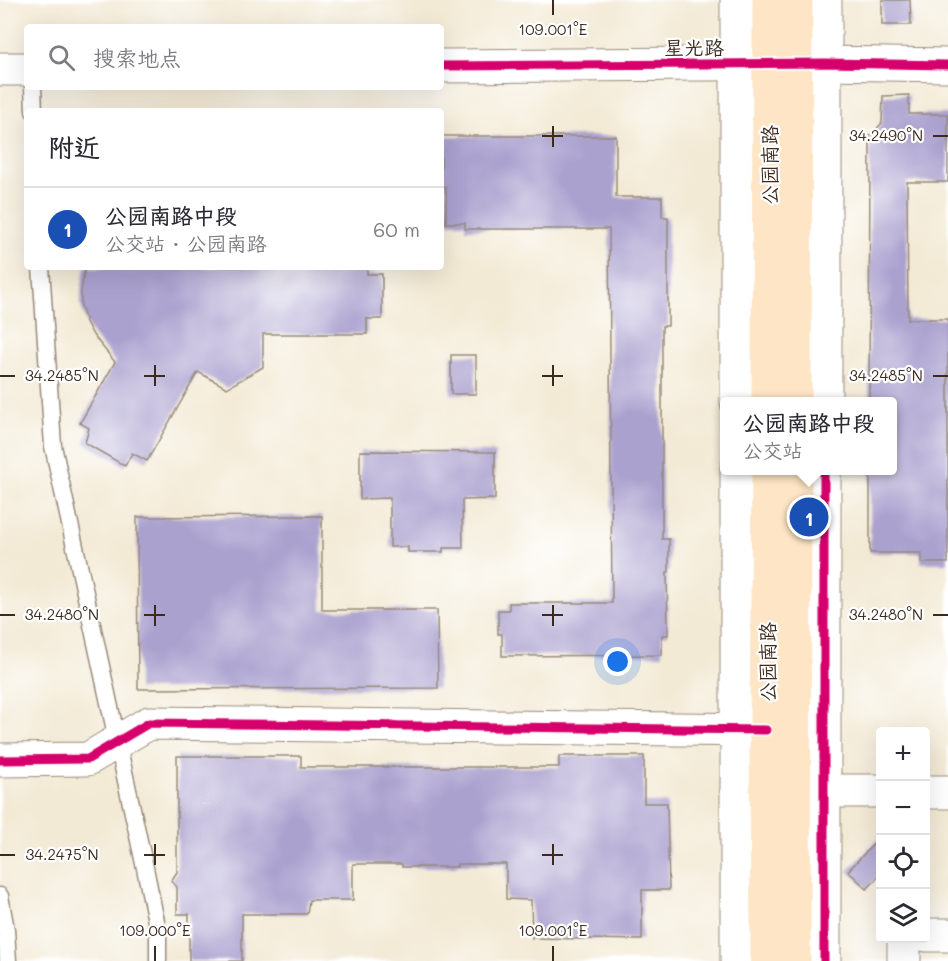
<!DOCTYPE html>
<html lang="zh">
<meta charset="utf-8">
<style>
body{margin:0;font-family:Mali,"LXGW WenKai TC",sans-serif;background:#f2f2f3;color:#2b2b33}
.controls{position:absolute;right:18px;bottom:18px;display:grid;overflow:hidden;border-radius:6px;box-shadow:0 6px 24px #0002}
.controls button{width:54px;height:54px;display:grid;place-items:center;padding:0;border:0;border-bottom:2px solid #e1e1e2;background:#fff;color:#2b2b33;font:30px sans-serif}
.you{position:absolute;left:618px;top:662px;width:21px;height:21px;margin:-15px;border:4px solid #fff;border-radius:50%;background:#1a73e8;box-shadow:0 0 0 9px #1a73e833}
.badge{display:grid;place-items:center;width:39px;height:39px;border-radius:50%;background:#d1495b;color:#fff;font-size:20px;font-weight:700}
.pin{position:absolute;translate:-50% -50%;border:3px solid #fff;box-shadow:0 2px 6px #0006}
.popup{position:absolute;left:720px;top:397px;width:177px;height:78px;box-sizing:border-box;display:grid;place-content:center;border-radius:6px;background:#fff;filter:drop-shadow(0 2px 4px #0005);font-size:20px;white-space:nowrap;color:#7c7c81}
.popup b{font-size:22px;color:#2b2b33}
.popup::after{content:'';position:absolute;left:50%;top:100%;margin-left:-12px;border:12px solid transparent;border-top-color:#fff}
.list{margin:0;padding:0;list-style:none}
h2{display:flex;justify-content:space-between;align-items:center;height:78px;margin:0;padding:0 24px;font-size:26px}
h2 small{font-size:20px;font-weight:400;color:#7c7c81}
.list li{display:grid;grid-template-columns:39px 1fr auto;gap:18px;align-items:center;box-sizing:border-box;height:84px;padding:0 24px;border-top:2px solid #e1e1e2}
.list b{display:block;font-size:22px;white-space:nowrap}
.list p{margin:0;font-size:20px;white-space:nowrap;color:#7c7c81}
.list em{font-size:20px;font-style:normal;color:#7c7c81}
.icon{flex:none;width:33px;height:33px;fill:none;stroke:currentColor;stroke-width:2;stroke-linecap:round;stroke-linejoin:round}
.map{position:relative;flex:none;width:948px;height:961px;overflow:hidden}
.search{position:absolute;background:#fff;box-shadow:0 6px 24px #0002;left:24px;top:24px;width:420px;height:66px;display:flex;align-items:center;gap:15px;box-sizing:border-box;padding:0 21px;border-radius:6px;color:#7c7c81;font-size:22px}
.panel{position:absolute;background:#fff;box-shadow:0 6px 24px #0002;left:24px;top:108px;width:420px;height:162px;border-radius:6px}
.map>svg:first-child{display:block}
</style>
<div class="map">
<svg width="948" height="961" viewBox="0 0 948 961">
<rect width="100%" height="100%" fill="#fff"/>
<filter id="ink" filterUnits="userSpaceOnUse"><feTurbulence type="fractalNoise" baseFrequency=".0167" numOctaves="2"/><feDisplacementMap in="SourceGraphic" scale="12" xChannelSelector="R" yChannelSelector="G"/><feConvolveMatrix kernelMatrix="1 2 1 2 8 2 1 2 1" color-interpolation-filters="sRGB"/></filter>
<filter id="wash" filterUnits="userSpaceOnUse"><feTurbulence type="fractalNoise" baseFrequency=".008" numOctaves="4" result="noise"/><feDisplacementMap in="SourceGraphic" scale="24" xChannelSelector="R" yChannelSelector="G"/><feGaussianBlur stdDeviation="1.35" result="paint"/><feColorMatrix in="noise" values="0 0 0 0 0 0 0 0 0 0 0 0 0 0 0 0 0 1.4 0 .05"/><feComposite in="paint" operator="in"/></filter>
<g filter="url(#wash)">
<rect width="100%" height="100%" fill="#f3ead5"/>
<g id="blocks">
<g fill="#aaa1cf">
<polygon points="882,0 910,0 911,25 882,25"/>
<polygon points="909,95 909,114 948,114 948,182 907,182 908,319 948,319 948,563 921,563 921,553 870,553 870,471 893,471 893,402 869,402 870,136 882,123 883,96"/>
<polygon points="441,136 616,136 616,197 662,197 662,217 668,217 668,326 662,326 662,539 669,539 669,572 667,572 668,635 662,635 662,655 502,656 502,634 498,634 498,610 509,610 509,603 612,603 609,229 465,229 465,223 446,223 446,187 441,187"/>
<polygon points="85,267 367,267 367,274 382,274 382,319 367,319 367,334 263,334 263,367 227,388 198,372 147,461 132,453 125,466 85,443 89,428 80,423 115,362 93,335 86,322 81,306 81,291"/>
<rect x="451" y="355" width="25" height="39"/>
<polygon points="360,451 495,452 495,499 462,500 463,548 443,548 443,552 408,552 408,547 390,547 390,498 360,499"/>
<polygon points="322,516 322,610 437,610 438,688 138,689 137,517"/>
<polygon points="177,756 301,756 301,767 559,767 559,756 644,756 644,803 667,803 669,890 642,890 642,940 532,938 531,900 506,899 506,864 457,864 457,867 402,867 402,864 353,864 353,900 309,900 307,914 242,914 242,961 189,961 189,914 177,914 177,887 171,881 177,872"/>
<polygon points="880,837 880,875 867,889 848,871"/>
</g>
</g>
</g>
<g filter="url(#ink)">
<use href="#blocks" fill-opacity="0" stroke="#978a7a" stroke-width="1.5"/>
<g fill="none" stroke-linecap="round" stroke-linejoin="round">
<defs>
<g id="service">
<polyline points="33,87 34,111"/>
<polyline points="41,267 53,446 145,868 158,931 158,961"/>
<polyline points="0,896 6,930 8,961"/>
</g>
<g id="minor">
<polyline points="737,0 737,402"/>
<polyline points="825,63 948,65"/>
<polyline points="825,402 825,0"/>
<polyline points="737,470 737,961"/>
<polyline points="0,760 88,759 149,723 766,730"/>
<polyline points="926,935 948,935"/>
<polyline points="824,961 824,470"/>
<polyline points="904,961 904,938"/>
</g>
<g id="tertiary">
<polyline points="441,66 825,63"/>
<polyline points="0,69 27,69"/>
<polyline points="737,791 880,791"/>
<polyline points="926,792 948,792"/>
</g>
<g id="secondary">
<polyline points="768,402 769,0"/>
<polyline points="795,402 796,0"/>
<polyline points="767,961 766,730 768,470"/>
<polyline points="794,961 795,470"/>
</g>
</defs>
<use href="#service" stroke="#978a7a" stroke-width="19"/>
<use href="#minor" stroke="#978a7a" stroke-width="35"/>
<use href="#tertiary" stroke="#978a7a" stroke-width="35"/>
<use href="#secondary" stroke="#978a7a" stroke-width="35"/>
<use href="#service" stroke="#fff" stroke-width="16"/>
<use href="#minor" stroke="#fff" stroke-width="33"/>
<use href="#tertiary" stroke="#fff" stroke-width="33"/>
<use href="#secondary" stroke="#fde5c5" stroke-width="33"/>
<defs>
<g id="cycleway">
<polyline points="441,66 825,63 948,65"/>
<polyline points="0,760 88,759 149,723 766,730"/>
<polyline points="824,961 824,470"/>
</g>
</defs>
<use href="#cycleway" stroke="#fff" stroke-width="13"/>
<use href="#cycleway" stroke="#d6006c" stroke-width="9"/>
</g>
</g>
<path fill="none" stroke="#3b2a1e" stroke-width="2" d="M553,0V15M553,126V147M542,136H563M933,136H948M155,365V386M553,365V386M0,376H15M144,376H165M542,376H563M933,376H948M155,605V626M553,605V626M0,615H15M144,615H165M542,615H563M933,615H948M155,844V865M553,844V865M0,855H15M144,855H165M542,855H563M155,946V961M553,946V961"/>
<g text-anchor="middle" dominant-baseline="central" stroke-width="4.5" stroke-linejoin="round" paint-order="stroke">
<g font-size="20" fill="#3b2a1e" stroke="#fff">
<text x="694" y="47">星光路</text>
<text transform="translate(769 165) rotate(-90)">公园南路</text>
<text transform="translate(767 662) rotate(-90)">公园南路</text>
</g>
</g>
<g font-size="15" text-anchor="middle" fill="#3b2a1e" stroke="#fff" stroke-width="4.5" stroke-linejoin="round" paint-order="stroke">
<text x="553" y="35">109.001°E</text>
<text x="886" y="141">34.2490°N</text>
<text x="62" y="381">34.2485°N</text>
<text x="886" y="381">34.2485°N</text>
<text x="62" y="620">34.2480°N</text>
<text x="886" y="620">34.2480°N</text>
<text x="62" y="860">34.2475°N</text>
<text x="155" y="936">109.000°E</text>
<text x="553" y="936">109.001°E</text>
</g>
</svg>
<div class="controls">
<button>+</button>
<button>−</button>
<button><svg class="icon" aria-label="locate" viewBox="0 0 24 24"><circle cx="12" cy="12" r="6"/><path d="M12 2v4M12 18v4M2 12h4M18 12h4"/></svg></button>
<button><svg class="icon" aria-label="layers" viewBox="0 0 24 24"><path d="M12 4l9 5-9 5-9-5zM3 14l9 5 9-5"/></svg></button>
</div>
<div class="you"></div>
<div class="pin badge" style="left:809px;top:517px;background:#1a4fb4">1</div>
<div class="popup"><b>公园南路中段</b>公交站</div>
<div class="search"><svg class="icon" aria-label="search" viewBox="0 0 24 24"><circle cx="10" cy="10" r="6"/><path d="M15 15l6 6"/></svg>搜索地点</div>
<section class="panel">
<h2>附近<small></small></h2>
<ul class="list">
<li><span class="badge" style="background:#1a4fb4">1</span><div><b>公园南路中段</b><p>公交站 · 公园南路</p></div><em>60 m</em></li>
</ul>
</section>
</div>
